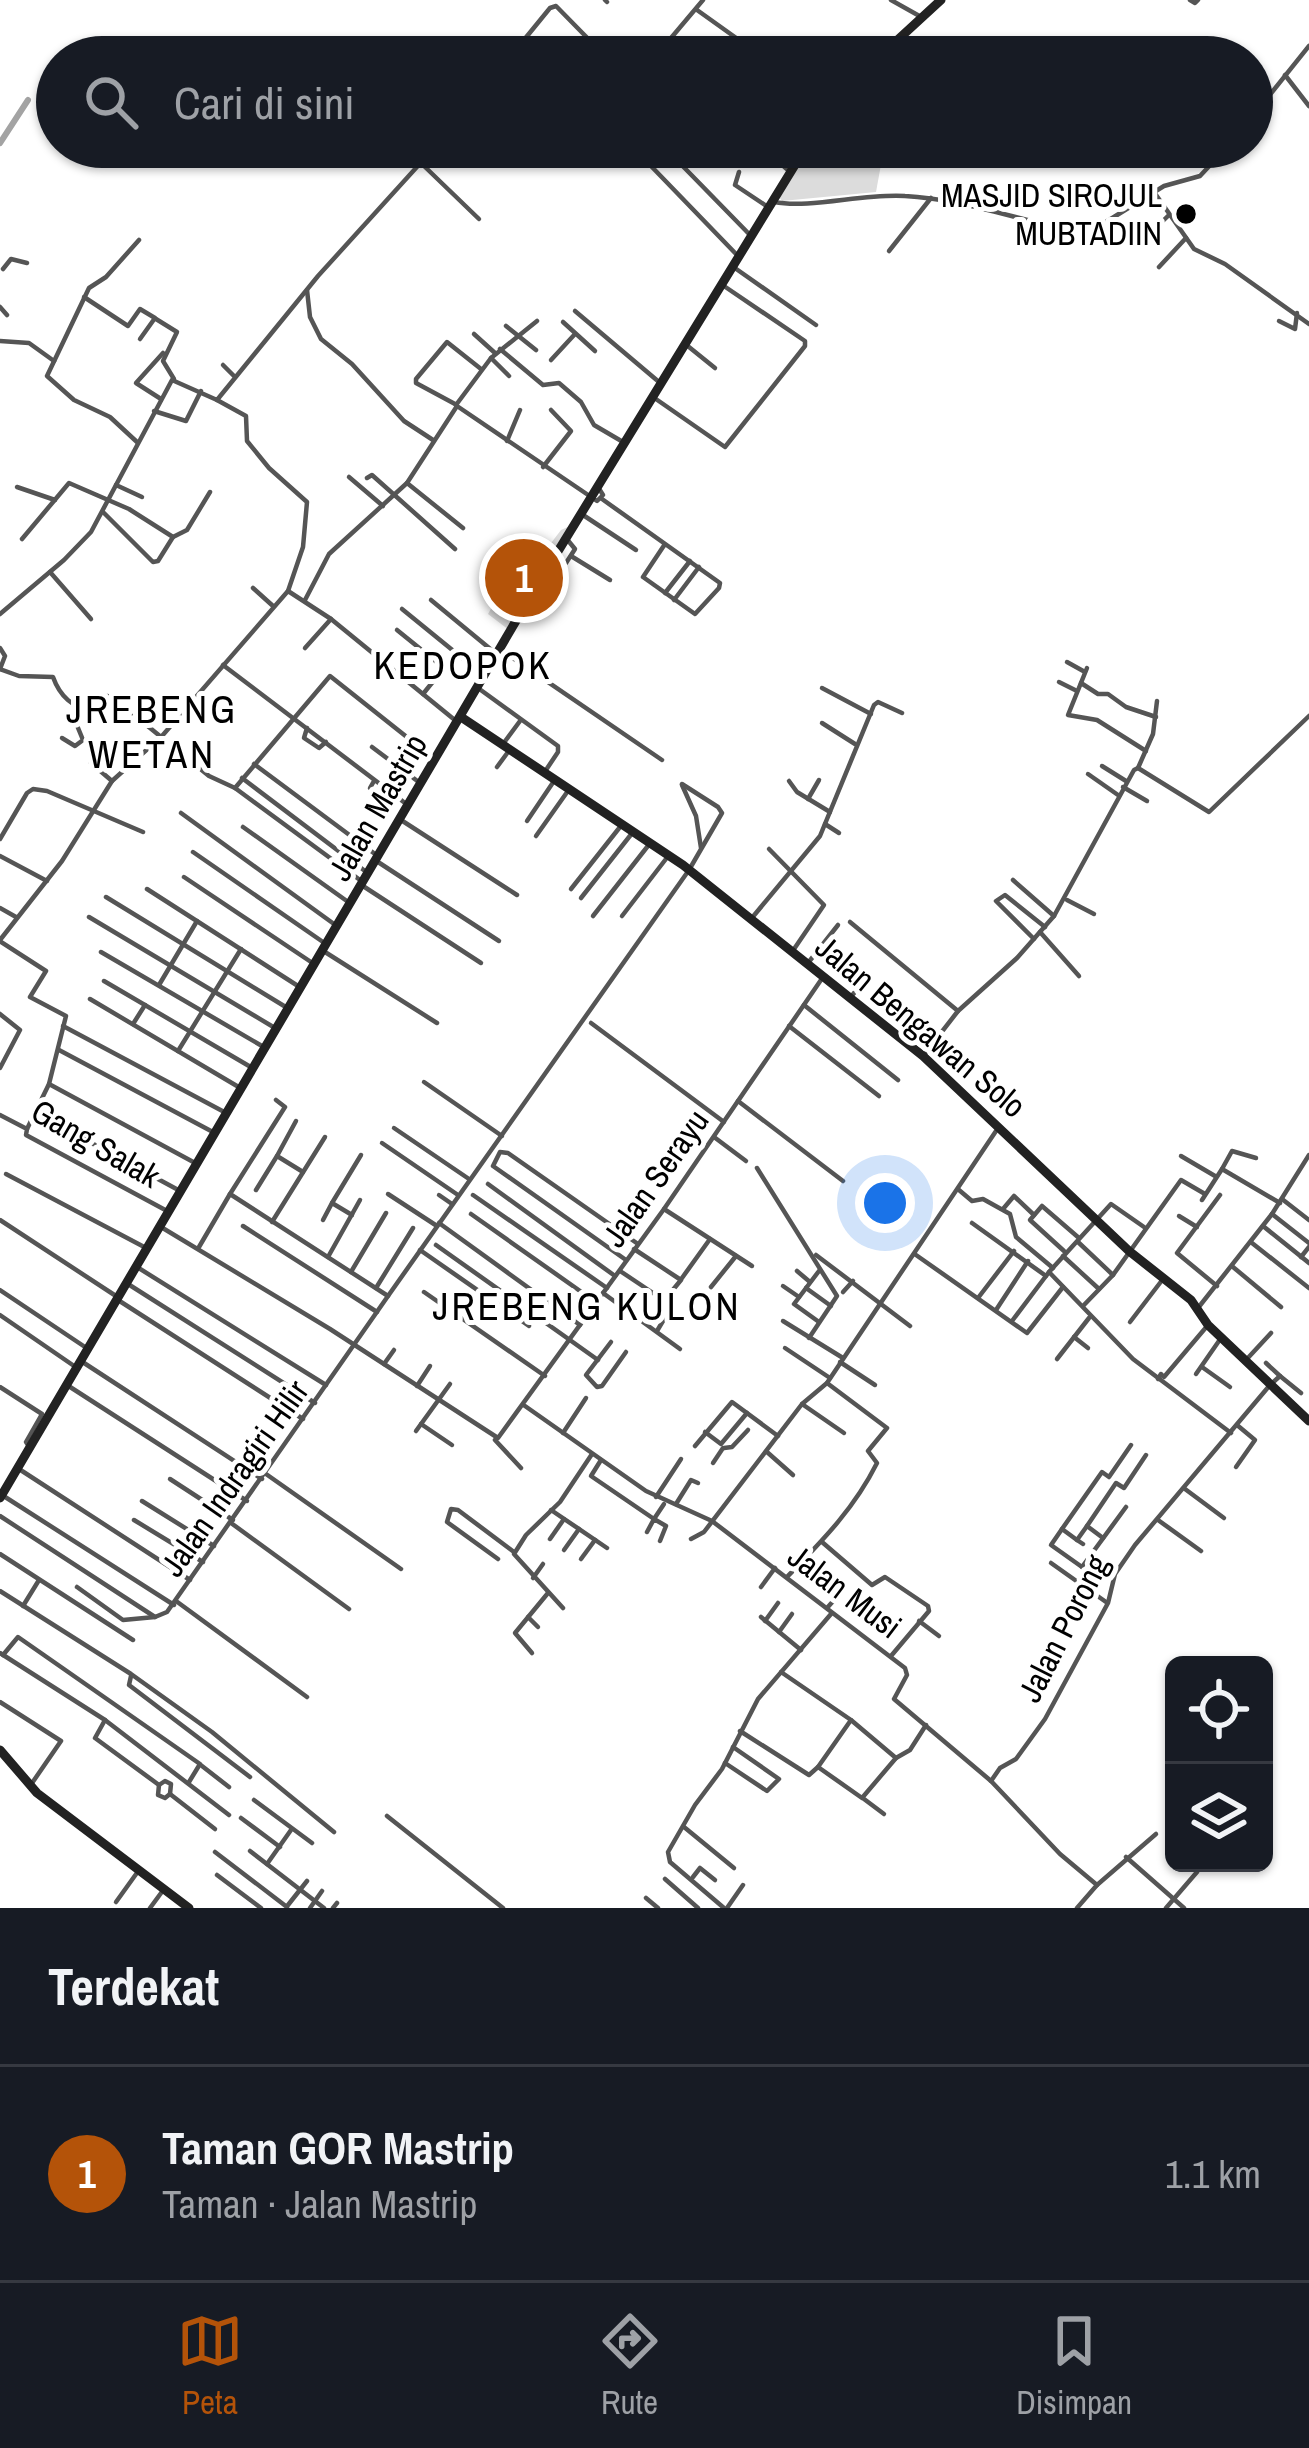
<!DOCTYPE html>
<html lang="id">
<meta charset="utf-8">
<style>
body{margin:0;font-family:"Archivo Narrow",sans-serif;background:#242831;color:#f1f3f6}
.controls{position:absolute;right:36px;bottom:36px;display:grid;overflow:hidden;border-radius:18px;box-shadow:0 3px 9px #0004}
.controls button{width:108px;height:108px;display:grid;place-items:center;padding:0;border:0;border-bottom:3px solid #363941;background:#171b24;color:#f1f3f6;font:60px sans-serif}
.you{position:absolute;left:885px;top:1203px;width:42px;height:42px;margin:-30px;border:9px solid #fff;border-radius:50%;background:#1a73e8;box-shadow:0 0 0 18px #1a73e833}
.badge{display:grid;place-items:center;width:78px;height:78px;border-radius:50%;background:#b45309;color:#fff;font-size:39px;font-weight:700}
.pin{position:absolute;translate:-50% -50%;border:6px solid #fff;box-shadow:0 3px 12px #0006}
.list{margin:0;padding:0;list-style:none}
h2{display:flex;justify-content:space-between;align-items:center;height:156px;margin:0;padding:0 48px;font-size:51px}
h2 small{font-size:39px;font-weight:400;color:#9ea1a6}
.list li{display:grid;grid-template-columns:78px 1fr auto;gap:36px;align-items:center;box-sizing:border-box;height:216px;padding:0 48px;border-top:3px solid #363941}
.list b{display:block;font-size:45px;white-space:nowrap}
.list p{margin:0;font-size:39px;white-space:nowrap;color:#9ea1a6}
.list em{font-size:39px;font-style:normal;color:#9ea1a6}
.icon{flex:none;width:66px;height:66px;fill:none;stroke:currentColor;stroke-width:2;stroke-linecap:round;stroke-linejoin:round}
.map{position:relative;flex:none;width:1309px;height:1908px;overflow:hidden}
.search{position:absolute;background:#171b24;box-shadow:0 3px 9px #0004;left:36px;right:36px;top:36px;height:132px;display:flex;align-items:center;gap:30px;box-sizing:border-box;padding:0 42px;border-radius:66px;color:#9ea1a6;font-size:45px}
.sheet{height:372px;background:#171b24}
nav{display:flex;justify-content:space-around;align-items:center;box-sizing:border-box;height:168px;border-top:3px solid #363941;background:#171b24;font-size:33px;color:#9ea1a6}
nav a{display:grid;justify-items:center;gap:6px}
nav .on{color:#b45309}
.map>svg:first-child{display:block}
</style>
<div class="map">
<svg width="1309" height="1908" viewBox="0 0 1309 1908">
<rect width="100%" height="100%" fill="#fff"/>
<g fill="#dcdcdc">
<polygon points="807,147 873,147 882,159 876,192 782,201 779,197"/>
<polygon points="570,526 509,630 488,614 518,561 545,551 561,530"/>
</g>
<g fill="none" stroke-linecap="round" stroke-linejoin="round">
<polyline stroke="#a3a3a3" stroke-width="6" points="0,143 28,100"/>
<g stroke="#555" stroke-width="4.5">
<polyline points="605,0 607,2"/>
<polyline points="891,0 923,18"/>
<polyline points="1190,0 1195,3 1198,0"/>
<polyline points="697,10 746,45"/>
<polyline points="510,57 550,8 556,6 606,57"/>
<polyline points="663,57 671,38 703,0"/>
<polyline points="1285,75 1309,106"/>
<polyline points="1252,117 1309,46"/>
<polyline points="762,147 789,171"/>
<polyline points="668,151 751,236"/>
<polyline points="423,165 479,219"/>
<polyline points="651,166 738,256"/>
<polyline points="739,172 735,185 768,207"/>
<polyline points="1154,192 1194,249 1225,264 1309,324"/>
<path d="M774,202C811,209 864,193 905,196C967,199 1027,224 1088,233L1164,186L1200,176L1227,147"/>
<polyline points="1138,245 1169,215"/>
<polyline points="889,251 931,198"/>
<polyline points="732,266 816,325"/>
<polyline points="1159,267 1186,238"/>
<polyline points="3,269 11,259 27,263"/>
<polyline points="307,290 310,317 321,339 352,364 404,421 433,440"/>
<polyline points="84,297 128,326 140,309 155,318 140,339"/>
<polyline points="0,307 7,315"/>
<polyline points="575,311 659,382"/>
<polyline points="156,319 177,332 163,361 174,379"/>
<polyline points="1279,321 1295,329 1297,313"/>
<polyline points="563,322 595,351"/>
<polyline points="506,326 536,350"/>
<polyline points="474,334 495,353"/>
<polyline points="0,341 29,343 54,361"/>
<polyline points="684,343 715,368"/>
<polyline points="500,349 543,385 559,383 581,402 594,425 623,442"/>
<polyline points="491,358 509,376"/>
<polyline points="551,360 575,334"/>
<polyline points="223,365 234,376"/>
<polyline points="653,397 725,447 805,346 805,341 721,284"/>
<polyline points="161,399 136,383 163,353"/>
<polyline points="217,400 246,416 247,441 269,468 307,502 303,547 288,591"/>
<polyline points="455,404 416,383 416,379 447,342 481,369"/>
<polyline points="456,405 491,358 537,321"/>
<polyline points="154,411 186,421 201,391"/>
<polyline points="507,441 520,410"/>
<polyline points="137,442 110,417 74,400 47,376 89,288 106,277 139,240"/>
<polyline points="543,467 571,431 551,410"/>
<polyline points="349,477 383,506"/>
<polyline points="367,478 372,475 455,549"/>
<polyline points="407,483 463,528"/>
<polyline points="116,485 142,497"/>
<polyline points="17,487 55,500"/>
<polyline points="602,499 720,583 719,588 695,614 643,577 665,544"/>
<polyline points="104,513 153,562 158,561 173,537"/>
<polyline points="580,513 636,550"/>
<polyline points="22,539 69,483 129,509 173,537 187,530 210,492"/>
<polyline points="571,556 610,580"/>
<polyline points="555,560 566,563 575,549 566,538"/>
<polyline points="50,572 91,619"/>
<polyline points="253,588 273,606"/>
<polyline points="665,593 690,561"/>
<polyline points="305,600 329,554 407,483 457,406 597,501 603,495 598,487"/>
<polyline points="431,600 494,652"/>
<polyline points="674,600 699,567"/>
<polyline points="402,609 456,653"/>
<polyline points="0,614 64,560 91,532 172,380 217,400 318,276 435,147"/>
<polyline points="397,630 444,668"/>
<polyline points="0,648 5,656 0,669"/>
<polyline points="305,648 331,619"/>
<polyline points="501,650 662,760"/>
<polyline points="1067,662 1085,672"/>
<polyline points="223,665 405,803"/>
<polyline points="1087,668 1068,715 1097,720 1146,751"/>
<path d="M0,669L19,676L53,677C59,694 73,711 95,709L107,696L112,697L209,776L235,788L360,880"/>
<polyline points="1059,682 1077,691"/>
<polyline points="1081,683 1098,694 1108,694 1126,707 1156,717"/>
<polyline points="478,688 558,746 558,752 546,770"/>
<polyline points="822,688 871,714"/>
<polyline points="423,694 456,653 465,660"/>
<polyline points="822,723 855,744"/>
<polyline points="307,728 304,738 319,748 326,742"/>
<polyline points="62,738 75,746 83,740 76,723 84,709"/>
<polyline points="503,744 520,721"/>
<polyline points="372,747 420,783"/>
<polyline points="91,763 112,781"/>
<polyline points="254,764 375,854"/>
<polyline points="1102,766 1126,781"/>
<polyline points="497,767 508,752"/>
<polyline points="1138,768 1153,734 1157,701"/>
<polyline points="1088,774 1118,795"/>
<polyline points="242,778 365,871"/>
<polyline points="374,781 370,788 378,795 387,789"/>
<polyline points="789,781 797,792 830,812"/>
<polyline points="682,785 696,816 701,848"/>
<polyline points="1123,787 1147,801"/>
<polyline points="235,788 330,676 432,757"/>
<polyline points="808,799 819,780"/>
<polyline points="181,813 334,924"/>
<polyline points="401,820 517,895"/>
<polyline points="527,821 554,781"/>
<polyline points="825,824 839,833"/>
<polyline points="243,827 351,904"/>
<polyline points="536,836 570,788"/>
<polyline points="0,839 27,793 33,789 47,791 143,832"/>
<polyline points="769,849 824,905 792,952"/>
<polyline points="193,852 323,942"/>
<polyline points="0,856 47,881"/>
<polyline points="378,862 499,941"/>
<polyline points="184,877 314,964"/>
<polyline points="1013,880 1054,916"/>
<polyline points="363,886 481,963"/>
<polyline points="147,889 298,986"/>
<polyline points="571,889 620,827"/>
<polyline points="106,897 289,1009"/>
<polyline points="581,898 633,832"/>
<polyline points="1067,900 1094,914"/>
<polyline points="0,908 16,917"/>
<polyline points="593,916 651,842"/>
<polyline points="622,916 669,855"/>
<polyline points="89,917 275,1028"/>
<polyline points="751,919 820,836 874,705 878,702 902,713"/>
<polyline points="850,922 958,1011"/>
<polyline points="1040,932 1079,976"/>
<polyline points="828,939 865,973 863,982 850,998"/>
<polyline points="1034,939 996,901 1005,895 1045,927"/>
<polyline points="0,940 62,861 112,781 162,736 288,591 331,619 456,721"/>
<polyline points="1,942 46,971 30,997 66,1016 49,1084 27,1129"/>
<polyline points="101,952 262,1046"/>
<polyline points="325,952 437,1023"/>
<polyline points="808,963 838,925"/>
<polyline points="104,981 249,1066"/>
<polyline points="159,985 197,921"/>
<polyline points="90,999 242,1089"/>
<polyline points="804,1005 898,1080"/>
<polyline points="0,1014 20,1030 0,1068"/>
<polyline points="591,1023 724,1122"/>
<polyline points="133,1024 145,1005"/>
<polyline points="63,1026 228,1114"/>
<polyline points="789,1026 879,1096"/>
<polyline points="59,1050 211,1131"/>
<polyline points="178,1051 241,949"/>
<polyline points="923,1056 958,1011 1017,958 1054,916 1134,770 1138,768 1209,812 1309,716"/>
<polyline points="424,1082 502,1136"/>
<polyline points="49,1084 197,1164"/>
<polyline points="738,1101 843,1181"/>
<polyline points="36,1113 182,1192"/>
<polyline points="0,1115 27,1129 26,1135 169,1212"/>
<polyline points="296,1121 277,1156 303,1172"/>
<polyline points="394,1128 469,1179"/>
<polyline points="714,1137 746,1161"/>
<polyline points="382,1143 458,1195"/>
<polyline points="1181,1156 1215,1176"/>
<polyline points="757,1168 837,1296 809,1338"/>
<polyline points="1222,1169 1232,1151 1256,1158"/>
<polyline points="6,1174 148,1249"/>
<polyline points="488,1184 615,1276"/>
<polyline points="256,1190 277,1156"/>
<polyline points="959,1190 972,1201 983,1199 1010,1214 1016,1237 1053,1268"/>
<polyline points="230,1194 285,1107 276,1100"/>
<polyline points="388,1194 437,1226"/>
<polyline points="439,1195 452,1204"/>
<polyline points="473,1195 607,1288"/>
<polyline points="1282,1199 1309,1220"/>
<polyline points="1202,1200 1222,1169 1280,1203"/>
<polyline points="332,1203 361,1155"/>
<polyline points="664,1209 752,1266"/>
<polyline points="1003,1209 1014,1196 1034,1215"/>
<polyline points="471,1214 597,1303"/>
<polyline points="1272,1214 1309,1243"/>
<polyline points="1179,1216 1197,1227"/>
<polyline points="0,1220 119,1298"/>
<polyline points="323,1220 332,1203 352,1215"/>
<polyline points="272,1222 325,1137"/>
<polyline points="439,1223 580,1325"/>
<polyline points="972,1223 1046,1276"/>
<polyline points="243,1226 377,1312"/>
<polyline points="1263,1226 1309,1263"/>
<polyline points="161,1227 330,1329 498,1438 664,1209 823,977"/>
<polyline points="1078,1242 1113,1275"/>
<polyline points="1252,1243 1309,1288"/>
<polyline points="436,1245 598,1360"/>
<polyline points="420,1250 529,1326"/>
<polyline points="1064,1251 1030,1220 1042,1206 1079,1238"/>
<polyline points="816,1255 910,1326"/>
<polyline points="916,1255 1027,1333 1063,1287"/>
<polyline points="1063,1256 1099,1289"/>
<polyline points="328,1257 360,1200"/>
<polyline points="1301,1257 1309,1247"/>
<polyline points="626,1260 493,1166 500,1152 508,1153 638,1244"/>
<polyline points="137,1267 326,1385"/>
<polyline points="1233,1267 1281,1307"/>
<polyline points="620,1271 653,1293 667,1297 681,1280 634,1249"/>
<polyline points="797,1271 810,1282"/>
<polyline points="819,1271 794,1304 819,1322"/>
<polyline points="351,1272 386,1213"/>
<polyline points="1049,1272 1133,1359 1231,1433"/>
<polyline points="682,1278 710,1239"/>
<polyline points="128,1284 315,1403"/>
<polyline points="783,1286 799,1297"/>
<polyline points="1217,1286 1177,1253 1220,1195"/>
<polyline points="711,1287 736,1256"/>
<polyline points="376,1288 413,1228"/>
<polyline points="806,1288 831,1306"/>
<polyline points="0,1290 88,1349"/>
<polyline points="424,1292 545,1376"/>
<polyline points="843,1292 853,1281"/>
<polyline points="603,1293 680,1349"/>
<polyline points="388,1296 689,870 722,813 718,807 682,784"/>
<polyline points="978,1298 1014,1251"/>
<polyline points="118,1300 303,1419"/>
<polyline points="1083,1306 1113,1275 1181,1180 1205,1194"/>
<polyline points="1198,1308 1272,1214 1309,1155"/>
<polyline points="996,1310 1028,1261"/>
<polyline points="0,1315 77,1368"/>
<polyline points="783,1321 843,1358"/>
<polyline points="1012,1321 1049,1272 1111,1204 1144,1227"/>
<polyline points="1130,1322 1163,1279"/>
<polyline points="657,1331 673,1304 667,1297"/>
<polyline points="1074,1337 1088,1348"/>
<polyline points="611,1342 586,1375 597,1387 602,1386 626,1352"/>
<polyline points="785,1348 830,1378"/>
<polyline points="1057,1359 1089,1318"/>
<polyline points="1246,1360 1271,1333"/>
<polyline points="81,1361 262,1479"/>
<polyline points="840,1362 875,1385"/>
<polyline points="1266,1363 1280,1376"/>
<polyline points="384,1364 394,1350"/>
<polyline points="1202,1367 1230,1387"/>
<polyline points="1196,1374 1221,1338"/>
<polyline points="1158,1379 1161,1374 1164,1377 1208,1325"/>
<polyline points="67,1385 247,1501"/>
<polyline points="417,1386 430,1366"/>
<polyline points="0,1387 42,1414 26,1442 30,1448"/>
<polyline points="802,1404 844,1433"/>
<polyline points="525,1406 646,1491 712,1521 905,1668 907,1675 894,1699 991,1781 1060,1854 1097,1885 1077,1908"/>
<polyline points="421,1424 452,1445"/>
<polyline points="416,1431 450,1384"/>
<polyline points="705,1432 721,1444 747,1413"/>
<polyline points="563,1433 586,1398"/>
<polyline points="495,1440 521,1468"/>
<polyline points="695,1446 732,1402 778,1436"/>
<polyline points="724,1448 732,1447 748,1430"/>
<polyline points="767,1452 793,1475"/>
<polyline points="601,1460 591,1476 654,1519 664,1504"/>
<polyline points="713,1463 723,1448"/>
<polyline points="1236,1467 1255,1440 1237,1425"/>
<polyline points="19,1469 190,1580"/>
<polyline points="266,1474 401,1569"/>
<polyline points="170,1479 233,1520"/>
<polyline points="1185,1489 1224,1518"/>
<polyline points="2,1495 174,1605"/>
<polyline points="656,1497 681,1459"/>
<polyline points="142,1501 214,1546"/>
<polyline points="676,1504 691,1480 698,1483"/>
<polyline points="551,1510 607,1548"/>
<polyline points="0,1516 155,1617"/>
<polyline points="134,1520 203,1562"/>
<polyline points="1158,1520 1201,1551"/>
<polyline points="231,1523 349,1609"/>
<polyline points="1087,1526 1116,1483 1124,1488 1146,1455"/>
<polyline points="1062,1529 1102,1472 1109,1477 1131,1445"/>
<polyline points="647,1532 654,1519 666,1526 660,1541"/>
<polyline points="550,1539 564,1519"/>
<polyline points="691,1539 704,1532 802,1404 827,1383 996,1131"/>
<polyline points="1077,1540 1062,1529 1051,1545 1082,1567"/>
<polyline points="822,1542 872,1585 885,1577 928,1606 929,1611 891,1656"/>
<polyline points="1083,1544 1077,1540 1087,1526 1103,1538"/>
<polyline points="564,1550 579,1529"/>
<polyline points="0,1554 133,1640"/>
<polyline points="498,1559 447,1522 451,1509 458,1510 514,1552"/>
<polyline points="581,1559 595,1540"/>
<polyline points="1051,1563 1106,1602"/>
<polyline points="1094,1566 1113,1578"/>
<path d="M787,1577C822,1541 854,1509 877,1463L868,1451L887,1428L827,1383"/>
<polyline points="533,1578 543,1564"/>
<polyline points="1078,1582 1086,1571 1082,1567 1126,1507"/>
<polyline points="77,1587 123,1620 155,1617 167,1612 388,1296 230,1194 199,1247"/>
<polyline points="761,1587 775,1568"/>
<polyline points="0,1591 131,1674 212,1732 334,1832"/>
<polyline points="176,1601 307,1697"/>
<polyline points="23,1606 39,1580"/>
<polyline points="563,1608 514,1554 526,1535 560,1502 592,1454"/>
<polyline points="827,1608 843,1590"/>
<polyline points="528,1617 538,1627"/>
<polyline points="761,1617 801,1650"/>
<polyline points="765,1621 778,1603"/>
<polyline points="919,1621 939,1636"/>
<polyline points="779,1632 792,1614"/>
<polyline points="0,1653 105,1720 229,1815"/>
<polyline points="532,1653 515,1633 548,1593"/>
<polyline points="3,1655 18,1637 200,1764 189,1782"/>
<polyline points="781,1672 851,1720 896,1758"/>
<polyline points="131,1676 129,1685 250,1777"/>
<polyline points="0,1702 61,1741 30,1786"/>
<polyline points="105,1720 95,1738 159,1785 165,1781 171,1784 170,1794"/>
<polyline points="851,1720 818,1767 862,1798 896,1758 910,1750 926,1725"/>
<polyline points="740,1731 809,1775 818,1767"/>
<polyline points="725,1763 767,1791 779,1779 733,1747"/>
<polyline points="202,1766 229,1787"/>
<polyline points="991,1781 1000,1768 1016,1759 1045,1719 1108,1603 1115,1574 1135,1545 1270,1385 1280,1376 1301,1393"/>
<polyline points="159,1785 158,1795 165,1798 170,1794 215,1829"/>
<polyline points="864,1799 884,1814"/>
<polyline points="254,1800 312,1843"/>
<polyline points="387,1816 503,1908"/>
<polyline points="241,1818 280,1847"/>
<polyline points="684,1827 734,1868"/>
<polyline points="250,1851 324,1908"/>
<polyline points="215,1852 287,1907"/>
<polyline points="1126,1857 1184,1908"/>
<polyline points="267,1864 291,1830"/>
<polyline points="217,1875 261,1908"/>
<polyline points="693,1877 700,1868 715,1880"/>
<polyline points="665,1879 698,1908"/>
<polyline points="1097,1885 1156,1834"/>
<polyline points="646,1898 658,1908"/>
<polyline points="116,1902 139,1870"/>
<polyline points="288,1905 307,1881"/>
<polyline points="150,1908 164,1889"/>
<polyline points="310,1908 322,1891"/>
<polyline points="333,1908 337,1903"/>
<polyline points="724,1908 670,1862 668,1852 695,1805 722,1769 758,1699 831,1614"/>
<polyline points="727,1908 743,1885"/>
<polyline points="1166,1908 1197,1872 1201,1863"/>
</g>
<g stroke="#222" stroke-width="9">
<polyline points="879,57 941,0"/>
<polyline points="461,717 683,865 923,1056 1129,1251 1191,1300 1208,1325 1309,1421"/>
<polyline points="0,1498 533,592 806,147"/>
<polyline points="0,1750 37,1793 189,1908"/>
</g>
</g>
<circle fill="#000" stroke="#fff" stroke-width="4.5" cx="1186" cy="214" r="12"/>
<g text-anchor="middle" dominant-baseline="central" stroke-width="10" stroke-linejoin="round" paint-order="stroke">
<g font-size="33" fill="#000" stroke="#fff" text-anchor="end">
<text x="1162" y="195">MASJID SIROJUL<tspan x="1162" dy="38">MUBTADIIN</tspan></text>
</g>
<g font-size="33" fill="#000" stroke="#fff">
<text transform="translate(377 807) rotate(-60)">Jalan Mastrip</text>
<text transform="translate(921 1026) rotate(40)">Jalan Bengawan Solo</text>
<text transform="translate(96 1143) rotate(30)">Gang Salak</text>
<text transform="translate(655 1178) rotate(-55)">Jalan Serayu</text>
<text transform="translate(234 1478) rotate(-55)">Jalan Indragiri Hilir</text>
<text transform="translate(845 1591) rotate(37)">Jalan Musi</text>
<text transform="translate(1063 1628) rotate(-63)">Jalan Porong</text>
</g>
<g font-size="39" letter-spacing="3" fill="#000" stroke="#fff">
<text x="463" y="665">KEDOPOK</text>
<text x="152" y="709">JREBENG<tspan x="152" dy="45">WETAN</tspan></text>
<text x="587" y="1306">JREBENG KULON</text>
</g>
</g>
</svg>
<div class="controls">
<button><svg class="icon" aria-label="locate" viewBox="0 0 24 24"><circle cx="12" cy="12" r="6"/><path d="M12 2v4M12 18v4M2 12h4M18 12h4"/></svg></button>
<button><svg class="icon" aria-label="layers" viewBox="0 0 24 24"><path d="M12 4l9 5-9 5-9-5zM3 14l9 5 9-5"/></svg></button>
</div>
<div class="you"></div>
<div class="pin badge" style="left:524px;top:578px">1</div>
<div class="search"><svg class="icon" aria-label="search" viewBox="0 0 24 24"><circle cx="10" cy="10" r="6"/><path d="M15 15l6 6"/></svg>Cari di sini</div>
</div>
<section class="sheet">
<h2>Terdekat<small></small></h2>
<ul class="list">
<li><span class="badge">1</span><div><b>Taman GOR Mastrip</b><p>Taman · Jalan Mastrip</p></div><em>1.1 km</em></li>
</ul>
</section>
<nav>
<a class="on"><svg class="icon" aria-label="map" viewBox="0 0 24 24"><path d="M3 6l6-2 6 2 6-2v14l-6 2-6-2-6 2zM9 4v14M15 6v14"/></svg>Peta</a>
<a><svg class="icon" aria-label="directions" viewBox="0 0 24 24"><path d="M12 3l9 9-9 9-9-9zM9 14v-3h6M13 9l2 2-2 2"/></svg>Rute</a>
<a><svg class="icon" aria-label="saved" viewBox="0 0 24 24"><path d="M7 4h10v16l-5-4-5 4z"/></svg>Disimpan</a>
</nav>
